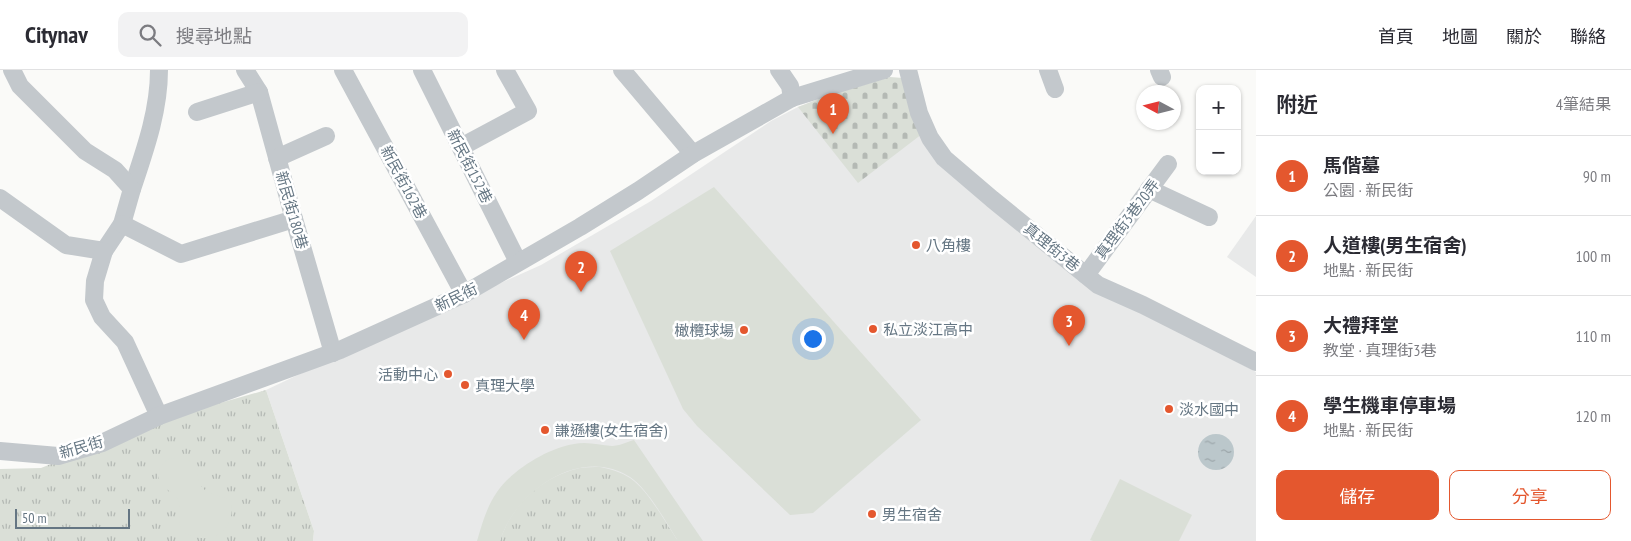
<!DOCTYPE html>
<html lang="zh-TW">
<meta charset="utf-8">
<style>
body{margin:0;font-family:"PT Sans Narrow","Noto Sans TC",sans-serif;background:#f2f2f3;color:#2b2b33}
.controls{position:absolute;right:15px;top:15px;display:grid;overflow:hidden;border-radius:10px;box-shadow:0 1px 4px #0004}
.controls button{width:45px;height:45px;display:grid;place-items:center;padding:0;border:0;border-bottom:1px solid #e1e1e2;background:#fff;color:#2b2b33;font:25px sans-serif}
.compass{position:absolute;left:1136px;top:15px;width:45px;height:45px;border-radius:50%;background:#fff;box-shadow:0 1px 4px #0004;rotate:277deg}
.scale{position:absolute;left:15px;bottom:12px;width:115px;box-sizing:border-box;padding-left:5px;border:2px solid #657683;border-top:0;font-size:14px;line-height:18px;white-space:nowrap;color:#657683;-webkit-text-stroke:4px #fff;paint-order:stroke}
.you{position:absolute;left:812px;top:268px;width:18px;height:18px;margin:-12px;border:4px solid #fff;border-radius:50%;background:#1a73e8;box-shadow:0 0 0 8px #1a73e833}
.badge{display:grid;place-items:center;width:32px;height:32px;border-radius:50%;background:#e4572e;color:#fff;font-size:16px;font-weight:700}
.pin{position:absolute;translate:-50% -41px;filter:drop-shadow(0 1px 2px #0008)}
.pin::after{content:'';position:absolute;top:26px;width:18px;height:15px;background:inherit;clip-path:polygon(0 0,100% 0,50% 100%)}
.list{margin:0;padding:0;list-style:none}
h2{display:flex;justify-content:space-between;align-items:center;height:65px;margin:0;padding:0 20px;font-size:21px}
h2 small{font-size:16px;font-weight:400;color:#7c7c81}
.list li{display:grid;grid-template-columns:32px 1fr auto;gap:15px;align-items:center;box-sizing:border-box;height:80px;padding:0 20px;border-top:1px solid #e1e1e2}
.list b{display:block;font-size:19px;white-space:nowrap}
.list p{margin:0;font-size:16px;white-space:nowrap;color:#7c7c81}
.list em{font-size:16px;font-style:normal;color:#7c7c81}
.actions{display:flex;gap:10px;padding:15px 20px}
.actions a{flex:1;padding:11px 0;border:1px solid #e4572e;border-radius:10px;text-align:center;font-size:18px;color:#e4572e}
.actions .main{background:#e4572e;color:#fff}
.icon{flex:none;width:28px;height:28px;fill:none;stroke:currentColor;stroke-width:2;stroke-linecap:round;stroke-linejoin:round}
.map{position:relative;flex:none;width:1256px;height:471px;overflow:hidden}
header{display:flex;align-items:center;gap:30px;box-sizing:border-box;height:70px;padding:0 25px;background:#fff;border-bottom:1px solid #e1e1e2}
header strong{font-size:24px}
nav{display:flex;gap:28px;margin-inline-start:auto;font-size:18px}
.search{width:350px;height:45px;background:#f2f2f3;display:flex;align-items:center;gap:12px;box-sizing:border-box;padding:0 18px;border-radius:10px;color:#7c7c81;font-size:19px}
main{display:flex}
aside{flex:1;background:#fff}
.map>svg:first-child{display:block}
</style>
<header>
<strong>Citynav</strong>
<div class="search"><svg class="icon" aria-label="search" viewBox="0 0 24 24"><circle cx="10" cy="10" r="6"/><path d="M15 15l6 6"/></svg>搜尋地點</div>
<nav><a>首頁</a><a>地圖</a><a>關於</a><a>聯絡</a></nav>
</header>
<main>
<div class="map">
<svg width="1256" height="471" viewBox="0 0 1256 471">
<defs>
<pattern id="grass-tufts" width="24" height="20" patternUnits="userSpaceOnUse" patternTransform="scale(1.25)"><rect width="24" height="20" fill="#dadfd7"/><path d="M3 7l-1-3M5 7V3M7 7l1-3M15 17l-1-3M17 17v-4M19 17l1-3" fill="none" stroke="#b4b9b4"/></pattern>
<pattern id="cemetery-stones" width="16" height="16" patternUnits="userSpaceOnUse" patternTransform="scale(1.25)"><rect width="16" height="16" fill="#dadfd7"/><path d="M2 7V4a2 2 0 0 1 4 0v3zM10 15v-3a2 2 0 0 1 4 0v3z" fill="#b4b9b4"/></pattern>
<pattern id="water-ripples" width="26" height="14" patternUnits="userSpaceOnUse" patternTransform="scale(1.25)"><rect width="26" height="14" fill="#bbc7cb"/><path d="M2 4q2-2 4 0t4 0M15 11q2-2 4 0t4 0" fill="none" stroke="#9ca6aa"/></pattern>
</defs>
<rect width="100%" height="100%" fill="#fafaf8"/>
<g fill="#e8e9e9">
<polygon points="890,7 926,76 1129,235 1256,302 1256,471 313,471 314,461 266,320 342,284 541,195 651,131 771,51 798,37 824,27"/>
<polygon points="1256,146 1256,207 1227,187"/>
</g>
<g fill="url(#grass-tufts)">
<polygon points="266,320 314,461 313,471 0,471 0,399 41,398 164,349"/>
<path d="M600,397C610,399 621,402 630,408C648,420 665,452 678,471H500C511,435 543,406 580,398C587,397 594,397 600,397Z"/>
</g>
<polygon fill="url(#cemetery-stones)" points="890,7 903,8 922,64 858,113 798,37 824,27"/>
<g fill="#dadfd7">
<polygon points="714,117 921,350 813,443 790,445 697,356 683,339 610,181"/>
<path d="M634,370L703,471H678C666,452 648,419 630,407C580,375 515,422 500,471H477C482,454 487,436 497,422C512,400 548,378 574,374C587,371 599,375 612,376C619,376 627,372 634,370Z"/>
<path d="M181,388C207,395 192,402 202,417C209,426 221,425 231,430C235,451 224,470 201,468C195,468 187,465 183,461C174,451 184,437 177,428C173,422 166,420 162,415C155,407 159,393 169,389C173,388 177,388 181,388Z"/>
<polygon points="1120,409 1192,445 1179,471 1093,471 1090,470"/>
</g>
<circle fill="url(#water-ripples)" cx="1216" cy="382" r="18"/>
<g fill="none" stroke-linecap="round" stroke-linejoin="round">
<g stroke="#c3c8cc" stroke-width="18">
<polyline points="245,0 259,22 294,149 333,283"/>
<polyline points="343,0 464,224"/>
<polyline points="422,0 518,192"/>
<polyline points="622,0 693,84"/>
<polyline points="779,0 790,16 792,28"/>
<polyline points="908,0 919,43 930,68 944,88 992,129 1098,215 1143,235 1256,292"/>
<polyline points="1048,0 1055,19"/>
<polyline points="1159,0 1162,7"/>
<polyline points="197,42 259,22"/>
<polyline points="461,77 528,41 505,0"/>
<polyline points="277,88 326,66"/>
<path d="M132,119C145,80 159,41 159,0"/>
<polyline points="1149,119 1209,147"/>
<polyline points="0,128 66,175 104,181 122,154 132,119 115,100 85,81 20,16 12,0"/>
<polyline points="122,154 181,184 294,149"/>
<polyline points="104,181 95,211 94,230 102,247 125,272 159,346"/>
<polyline points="1086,205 1168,94"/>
<polyline points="0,381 58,386 102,373 159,346 340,280 464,224 580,157 638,121 693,84 792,28 884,0"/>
</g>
</g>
<g fill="#e4572e" stroke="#fff" stroke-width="2">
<circle cx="916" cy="175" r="5"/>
<circle cx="873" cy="259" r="5"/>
<circle cx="744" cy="260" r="5"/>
<circle cx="448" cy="304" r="5"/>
<circle cx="465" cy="315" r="5"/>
<circle cx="1169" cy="339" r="5"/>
<circle cx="545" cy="360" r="5"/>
<circle cx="872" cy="444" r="5"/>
</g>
<g text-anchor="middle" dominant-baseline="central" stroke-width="5" stroke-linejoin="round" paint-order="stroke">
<g font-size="15" fill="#657683" stroke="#fff">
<text transform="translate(470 96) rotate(63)">新民街152巷</text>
<text transform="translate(404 112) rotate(62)">新民街162巷</text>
<text transform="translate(292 140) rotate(74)">新民街180巷</text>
<text transform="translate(1127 149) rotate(-53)">真理街3巷20弄</text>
<text transform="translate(1052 177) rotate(39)">真理街3巷</text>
<text transform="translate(456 227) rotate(-26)">新民街</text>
<text transform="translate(81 377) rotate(-16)">新民街</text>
</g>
<g font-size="15" fill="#657683" stroke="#fff" text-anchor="start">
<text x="926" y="175">八角樓</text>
<text x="883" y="259">私立淡江高中</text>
<text x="734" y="260" text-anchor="end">橄欖球場</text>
<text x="438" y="304" text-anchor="end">活動中心</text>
<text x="475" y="315">真理大學</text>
<text x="1179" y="339">淡水國中</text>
<text x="555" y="360">謙遜樓(女生宿舍)</text>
<text x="882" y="444">男生宿舍</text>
</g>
</g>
</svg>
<div class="controls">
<button>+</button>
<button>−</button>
</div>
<svg class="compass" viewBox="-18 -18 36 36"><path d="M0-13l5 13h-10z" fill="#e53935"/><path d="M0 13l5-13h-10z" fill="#7c7c81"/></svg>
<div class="scale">50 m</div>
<div class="you"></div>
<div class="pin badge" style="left:833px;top:64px">1</div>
<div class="pin badge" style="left:581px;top:222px">2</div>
<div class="pin badge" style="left:1069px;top:276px">3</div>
<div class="pin badge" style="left:524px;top:270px">4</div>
</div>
<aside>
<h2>附近<small>4筆結果</small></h2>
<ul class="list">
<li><span class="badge">1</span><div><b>馬偕墓</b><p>公園 · 新民街</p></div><em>90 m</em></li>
<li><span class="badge">2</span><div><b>人道樓(男生宿舍)</b><p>地點 · 新民街</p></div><em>100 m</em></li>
<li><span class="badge">3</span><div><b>大禮拜堂</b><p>教堂 · 真理街3巷</p></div><em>110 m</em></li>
<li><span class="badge">4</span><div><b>學生機車停車場</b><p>地點 · 新民街</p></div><em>120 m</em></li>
</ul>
<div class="actions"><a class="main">儲存</a><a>分享</a></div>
</aside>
</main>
